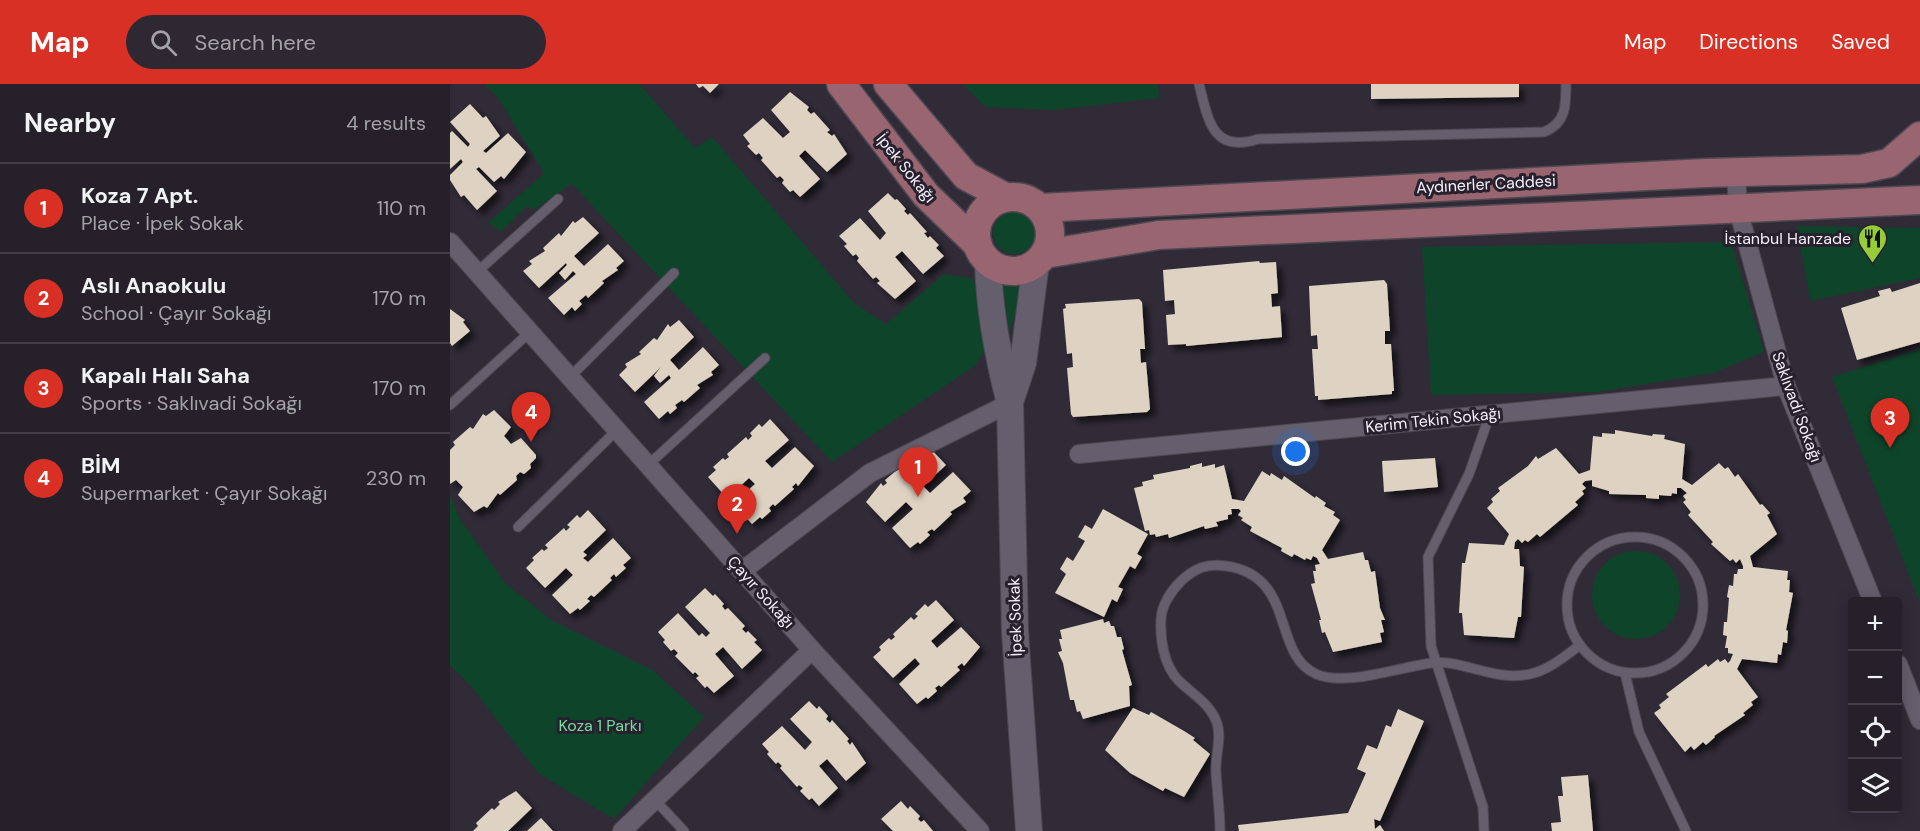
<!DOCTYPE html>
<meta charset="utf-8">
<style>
body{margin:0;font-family:"DM Sans",sans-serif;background:#2d2832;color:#f1f3f6}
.controls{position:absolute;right:18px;bottom:18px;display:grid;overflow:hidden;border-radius:6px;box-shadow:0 3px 15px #0003}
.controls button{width:54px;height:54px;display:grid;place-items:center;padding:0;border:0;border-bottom:2px solid #423e47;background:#25202a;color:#f1f3f6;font:30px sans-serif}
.you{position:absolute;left:846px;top:368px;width:21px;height:21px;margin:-15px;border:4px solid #fff;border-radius:50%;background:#1a73e8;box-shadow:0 0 0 9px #1a73e833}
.badge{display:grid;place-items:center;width:39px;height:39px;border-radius:50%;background:#d93025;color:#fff;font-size:20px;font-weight:700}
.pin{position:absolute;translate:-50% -50px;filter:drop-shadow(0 2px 3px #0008)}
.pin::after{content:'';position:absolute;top:32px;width:21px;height:18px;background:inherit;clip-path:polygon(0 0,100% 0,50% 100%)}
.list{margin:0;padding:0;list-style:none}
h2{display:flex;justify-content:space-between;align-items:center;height:78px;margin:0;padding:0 24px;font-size:26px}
h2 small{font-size:20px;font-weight:400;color:#a3a3a8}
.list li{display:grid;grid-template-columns:39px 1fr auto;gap:18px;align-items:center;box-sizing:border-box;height:90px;padding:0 24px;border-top:2px solid #423e47}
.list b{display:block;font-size:22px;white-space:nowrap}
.list p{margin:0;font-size:20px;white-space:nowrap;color:#a3a3a8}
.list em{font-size:20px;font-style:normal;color:#a3a3a8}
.icon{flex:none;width:33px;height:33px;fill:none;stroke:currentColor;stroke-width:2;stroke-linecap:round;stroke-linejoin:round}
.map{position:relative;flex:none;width:1470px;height:747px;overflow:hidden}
header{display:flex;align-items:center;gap:36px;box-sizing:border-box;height:84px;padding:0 30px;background:#d93025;color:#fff}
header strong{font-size:28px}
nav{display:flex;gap:33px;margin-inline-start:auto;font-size:21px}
.search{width:420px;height:54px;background:#2d2832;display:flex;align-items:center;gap:15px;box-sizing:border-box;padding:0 21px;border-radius:33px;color:#a3a3a8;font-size:22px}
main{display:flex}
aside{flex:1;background:#25202a}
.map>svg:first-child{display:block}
</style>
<header>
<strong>Map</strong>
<div class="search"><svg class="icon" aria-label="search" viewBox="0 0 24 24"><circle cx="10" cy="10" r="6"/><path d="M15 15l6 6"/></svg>Search here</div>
<nav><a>Map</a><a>Directions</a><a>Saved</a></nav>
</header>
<main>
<aside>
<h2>Nearby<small>4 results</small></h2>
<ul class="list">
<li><span class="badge">1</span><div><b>Koza 7 Apt.</b><p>Place · İpek Sokak</p></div><em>110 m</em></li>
<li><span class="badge">2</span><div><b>Aslı Anaokulu</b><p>School · Çayır Sokağı</p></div><em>170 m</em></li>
<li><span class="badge">3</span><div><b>Kapalı Halı Saha</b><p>Sports · Saklıvadi Sokağı</p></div><em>170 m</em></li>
<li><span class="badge">4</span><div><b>BİM</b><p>Supermarket · Çayır Sokağı</p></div><em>230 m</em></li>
</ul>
</aside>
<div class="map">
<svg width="1470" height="747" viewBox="0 0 1470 747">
<defs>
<filter id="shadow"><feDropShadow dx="5.5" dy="5.5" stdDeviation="3" flood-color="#0009"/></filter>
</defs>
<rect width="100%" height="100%" fill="#312b38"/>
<g fill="#0e452a">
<polygon points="34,0 189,0 245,64 262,53 404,219 436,240 494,190 524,195 534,267 526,281 382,378 122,100 85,125 76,123 51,148 38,139 94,89 48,14"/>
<polygon points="513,0 708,0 709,14 603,26 536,23"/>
<circle cx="564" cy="149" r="21"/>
<polygon points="1347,142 1470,144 1470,194 1360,217"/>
<polygon points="1281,158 1314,268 1263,289 1147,308 981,311 972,163"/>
<polygon points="553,200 573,203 559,249"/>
<polygon points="1470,265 1470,519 1382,293"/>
<polygon points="0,411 10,435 55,499 101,536 202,586 254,633 164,735 88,689 20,601 0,581"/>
<circle cx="1186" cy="511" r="44"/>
</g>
<g fill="#ded3c3" filter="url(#shadow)">
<polygon points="246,0 269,0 260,9 253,2 249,4"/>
<polygon points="921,0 1069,0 1069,13 921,15"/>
<polygon points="340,8 359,23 357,26 361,30 364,28 380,46 377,48 382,52 384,50 397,70 377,88 355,66 349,72 370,95 350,113 343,106 340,108 332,99 334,96 330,92 327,94 311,76 313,74 309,69 306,71 297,62 300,60 293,51 313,34 333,54 340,48 321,26"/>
<polygon points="20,20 33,34 36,32 50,52 33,67 36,69 58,49 76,68 54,95 51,92 44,98 29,83 26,85 47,107 27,126 14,111 11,113 0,96 0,91 13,78 11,75 0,85 0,49 2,47 18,63 20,60 0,38"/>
<polygon points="438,109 445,116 447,115 456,125 454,127 458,131 460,129 477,148 474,149 478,154 480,152 489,161 486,164 494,172 473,190 452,167 445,173 466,197 445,215 427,199 430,197 426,193 423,195 407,177 409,174 406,170 403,172 394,162 397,160 389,152 410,134 430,156 436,149 418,127"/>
<polygon points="133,133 149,149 124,172 134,182 158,160 174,177 166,184 168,186 152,197 154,199 138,214 136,211 129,217 132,220 125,227 122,223 114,231 98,214 126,190 123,187 115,196 109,189 117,181 116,179 89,204 73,187 82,180 79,177 95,167 93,164 109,149 111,152 123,137 125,139"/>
<polygon points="809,177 810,179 826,178 828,209 821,210 822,223 830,222 832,253 736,262 736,260 718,261 716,231 725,230 724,216 715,217 713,186"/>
<polygon points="934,196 937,200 940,247 935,247 935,260 941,260 944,307 942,307 942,310 868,316 868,312 865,312 862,265 868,265 867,251 861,252 859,202"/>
<polygon points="1470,199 1470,258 1407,276 1391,224 1430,212 1428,207 1440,204 1442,208"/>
<polygon points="689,215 692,218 695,265 690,265 691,279 696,278 700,325 697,328 623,333 621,330 617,284 623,283 622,269 617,270 613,225 616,224 615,220"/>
<polygon points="0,225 15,236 13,238 20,247 2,262 0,259"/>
<polygon points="229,236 244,253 220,276 229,286 253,263 269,281 261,288 263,291 247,301 250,304 234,318 232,316 225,321 227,324 220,330 218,327 209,335 194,318 221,294 219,291 210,299 204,292 211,283 185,308 169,291 177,283 175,280 191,270 189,268 204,254 207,256 218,240 220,243"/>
<polygon points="44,326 61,343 54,352 61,360 71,354 86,371 86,374 80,380 81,384 74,390 70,388 66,392 67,396 50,411 48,409 37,424 34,422 24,428 8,411 13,403 6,396 0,400 0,366 5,361 3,358 20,343 23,345 33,330 36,332"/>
<polygon points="320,335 339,356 315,377 322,384 345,363 364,382 348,402 346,399 342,403 344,405 325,422 323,420 319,424 321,427 312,435 310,433 302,440 283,420 305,400 299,394 277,414 258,393 266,386 263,383 273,374 275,376 279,373 277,370 296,353 298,356 302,352 300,349 309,340 312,343"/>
<polygon points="1165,346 1202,352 1203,350 1215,351 1214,355 1235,360 1232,395 1242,401 1269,379 1275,385 1278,383 1285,393 1288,390 1310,421 1312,420 1320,429 1317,431 1327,450 1300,472 1303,483 1338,487 1337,496 1340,496 1339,508 1343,509 1336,546 1338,547 1337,559 1333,558 1331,571 1328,570 1327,579 1292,575 1287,585 1308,613 1301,618 1303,621 1293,629 1295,631 1264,652 1265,653 1256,661 1253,658 1244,666 1241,662 1235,668 1204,629 1211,624 1209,621 1219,613 1216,610 1256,580 1258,583 1268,575 1270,578 1275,575 1278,579 1280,577 1283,570 1278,569 1278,564 1275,564 1277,552 1273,551 1274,538 1277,538 1279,514 1277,513 1279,501 1283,502 1284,490 1287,490 1288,485 1293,485 1293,482 1290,475 1286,479 1283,475 1280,477 1261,460 1263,458 1238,431 1241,428 1233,418 1236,416 1233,412 1237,409 1231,404 1227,404 1227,410 1222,409 1221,412 1209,411 1209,415 1196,414 1196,411 1159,410 1159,407 1142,402 1142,396 1135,397 1132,400 1136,404 1132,407 1134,410 1125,418 1128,421 1090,453 1087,450 1078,458 1075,456 1072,459 1068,455 1065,458 1064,465 1069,465 1070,482 1074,483 1071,533 1068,533 1064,554 1014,551 1012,529 1009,529 1012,479 1015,479 1019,459 1054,461 1059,450 1037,424 1043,418 1041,415 1050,407 1048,404 1078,382 1086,372 1088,375 1106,364 1129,390 1140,386 1143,352 1152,353 1152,349 1165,350"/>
<polygon points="477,361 496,381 473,402 480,409 503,388 521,407 513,414 516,418 500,428 502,430 484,447 482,445 477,448 480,451 470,460 468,458 460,464 442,444 463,425 456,418 435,438 416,418 431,399 433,402 437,399 435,396"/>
<polygon points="985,374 988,403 934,408 932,377"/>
<polygon points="752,379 752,383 765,380 765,384 774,381 782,415 794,417 812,387 820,392 821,389 832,396 834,392 865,414 866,412 876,419 874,422 885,428 883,431 890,436 872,466 878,475 913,468 915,476 918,476 921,488 925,487 930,524 935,536 931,536 934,548 930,549 932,558 883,568 875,548 872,549 869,536 871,536 861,500 865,499 863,487 866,487 865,481 870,480 867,474 863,472 861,476 856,474 855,476 844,470 842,473 831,467 832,464 800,447 802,443 791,436 793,434 788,431 791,427 789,425 781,425 782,430 778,431 778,435 766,438 768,442 755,445 754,442 719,454 718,450 706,453 705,450 700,451 699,446 695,447 684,404 693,402 692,398 704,395 703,391 740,384 740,382"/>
<polygon points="653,425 698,450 687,470 692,473 685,485 680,482 668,503 673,505 667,518 662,515 654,533 605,509 616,490 610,485 617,473 623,477 635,457 628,453 635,441 642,445"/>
<polygon points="138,426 156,446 133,468 137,471 133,474 138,478 163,454 181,474 173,481 176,484 166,493 164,490 160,494 162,496 144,513 141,511 137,515 140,517 130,526 128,524 120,530 102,511 123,491 116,484 95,504 76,484 84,476 82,474 92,465 94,467 98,464 95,461 114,444 116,447 120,443 117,441 127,431 130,434"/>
<polygon points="255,504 263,512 265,510 274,520 272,522 275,526 278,524 295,542 292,545 296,549 298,547 307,556 304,558 312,566 292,585 273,563 265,570 284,592 264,609 257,602 255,604 246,594 249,592 245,588 243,590 225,572 228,569 224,565 221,567 213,558 215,556 208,548 228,529 249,552 252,549 256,553 260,549 235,523"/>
<polygon points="486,516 504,536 481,557 487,564 511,543 530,563 514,582 512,579 507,583 510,586 491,603 489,601 485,604 487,607 478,615 476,613 467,620 449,600 470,580 465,574 443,594 423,573 431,566 429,563 439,554 441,556 445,553 443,550 461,533 464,536 468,532 465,530 475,520 478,523"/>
<polygon points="653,535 654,539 659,537 661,542 664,542 667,553 671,553 674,565 672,566 682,601 679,602 680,622 633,635 630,627 627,628 624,616 620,616 613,579 608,568 612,567 609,555 612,555 610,546"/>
<polygon points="359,617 367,625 369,622 378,632 376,635 380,639 382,636 399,655 397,657 400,661 402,658 416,679 396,697 377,675 369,682 388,704 369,722 362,714 359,716 350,707 353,704 349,701 347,703 330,684 332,682 328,678 326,680 317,670 319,668 312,660 332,642 355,666 362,658 340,635"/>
<polygon points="683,624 699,631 701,628 734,647 745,654 743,656 760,670 734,713 715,704 713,707 680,689 655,666"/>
<polygon points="948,625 974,637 930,737 924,735 925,745 930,741 934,747 789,747 788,741 898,729 916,689 907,685 917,661 927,665 936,641 941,643"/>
<polygon points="1138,691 1143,747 1102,747 1101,739 1111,738 1108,712 1113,712 1111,693"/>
<polygon points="66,707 82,724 58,747 23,747 28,742 26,739 42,724 44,726 50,720 48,718"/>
<polygon points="451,717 458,725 460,722 470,732 468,735 471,738 474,736 483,747 443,747 431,735"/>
<polygon points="91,734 103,747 77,747"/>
</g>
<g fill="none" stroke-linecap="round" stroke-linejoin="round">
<defs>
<g id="lane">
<path d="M749,0C758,35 762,70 808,55L1094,48C1116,39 1116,22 1116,0"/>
<polyline points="27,188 108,115"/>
<polyline points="120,293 224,189"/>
<polyline points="0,321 80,248"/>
<polyline points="198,381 315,274"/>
<polyline points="68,443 167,346"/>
<circle cx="1185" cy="521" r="68"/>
<polyline points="1175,589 1189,648 1236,747"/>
<polyline points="205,716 234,747"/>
<path d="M770,747C770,727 767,708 766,688C765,671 772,655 767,639C760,619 742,610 728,596C714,581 710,556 711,536C711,522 721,507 731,497C745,484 757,479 776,482C847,492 821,570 866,590C896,603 949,583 982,579C1012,575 1044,598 1080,590C1099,586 1115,572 1130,561"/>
<polyline points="1034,747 1033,723 981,562 978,473 1019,390 1040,330"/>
</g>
<g id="street">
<polyline points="1286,88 1288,125 1336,302 1423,518"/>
<polyline points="0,158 362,566 530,747"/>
<polyline points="629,370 1336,302"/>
<polyline points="292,487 420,389 560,319"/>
<polyline points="1448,580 1470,636"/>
<polyline points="172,747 362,566"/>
</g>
<g id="secondary">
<path d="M538,177C539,224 548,273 560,319L565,548L579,747"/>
<polyline points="560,318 573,279 586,179"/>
</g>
<g id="primary">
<polyline points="391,0 476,111 528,161"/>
<polyline points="438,0 516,92 555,113"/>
<circle cx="563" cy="150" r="37"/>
<polyline points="591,124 1255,89 1412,85 1439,79 1470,52"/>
<polyline points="595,170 709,151 1470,116"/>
</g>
</defs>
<use href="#lane" stroke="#4e4853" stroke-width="11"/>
<use href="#street" stroke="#4e4853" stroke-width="20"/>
<use href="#secondary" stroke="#4e4853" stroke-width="28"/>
<use href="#primary" stroke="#4e4853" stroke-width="31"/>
<use href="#lane" stroke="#655e6c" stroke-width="9"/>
<use href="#street" stroke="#655e6c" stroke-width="18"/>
<use href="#secondary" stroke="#655e6c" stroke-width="26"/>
<use href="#primary" stroke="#996570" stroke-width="28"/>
</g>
<defs>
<symbol id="restaurant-pin" viewBox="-11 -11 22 30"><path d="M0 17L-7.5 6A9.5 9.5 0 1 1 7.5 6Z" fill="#96cc39" stroke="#27212e"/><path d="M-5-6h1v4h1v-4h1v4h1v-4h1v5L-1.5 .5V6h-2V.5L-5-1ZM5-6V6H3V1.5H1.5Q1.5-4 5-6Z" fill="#111"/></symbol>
</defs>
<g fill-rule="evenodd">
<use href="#restaurant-pin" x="1406" y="138" width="33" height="45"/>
</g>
<g text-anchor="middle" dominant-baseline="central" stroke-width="6" stroke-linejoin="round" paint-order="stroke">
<g font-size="16" fill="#f4eff8" stroke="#27212e">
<text transform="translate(456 84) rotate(51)">İpek Sokağı</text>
<text transform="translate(1036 100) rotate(-3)">Aydınerler Caddesi</text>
<text transform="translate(1347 323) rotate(70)">Saklıvadi Sokağı</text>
<text transform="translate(983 336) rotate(-6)">Kerim Tekin Sokağı</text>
<text transform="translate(311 508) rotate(48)">Çayır Sokağı</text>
<text transform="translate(565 533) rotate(-92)">İpek Sokak</text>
</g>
<g font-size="16" fill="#f4eff8" stroke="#27212e" text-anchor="end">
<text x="1401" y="154">İstanbul Hanzade</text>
</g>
<g font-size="16" fill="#74dda1" stroke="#27212e">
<text x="150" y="641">Koza 1 Parkı</text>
</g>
</g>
</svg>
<div class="controls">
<button>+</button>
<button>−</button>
<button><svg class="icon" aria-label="locate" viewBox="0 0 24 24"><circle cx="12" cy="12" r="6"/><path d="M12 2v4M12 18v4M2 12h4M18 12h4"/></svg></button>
<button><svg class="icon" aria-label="layers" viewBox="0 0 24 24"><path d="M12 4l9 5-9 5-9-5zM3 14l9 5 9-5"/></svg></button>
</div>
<div class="you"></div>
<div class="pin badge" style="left:468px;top:413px">1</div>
<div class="pin badge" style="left:287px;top:450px">2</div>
<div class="pin badge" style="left:1440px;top:364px">3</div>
<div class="pin badge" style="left:81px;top:358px">4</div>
</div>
</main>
